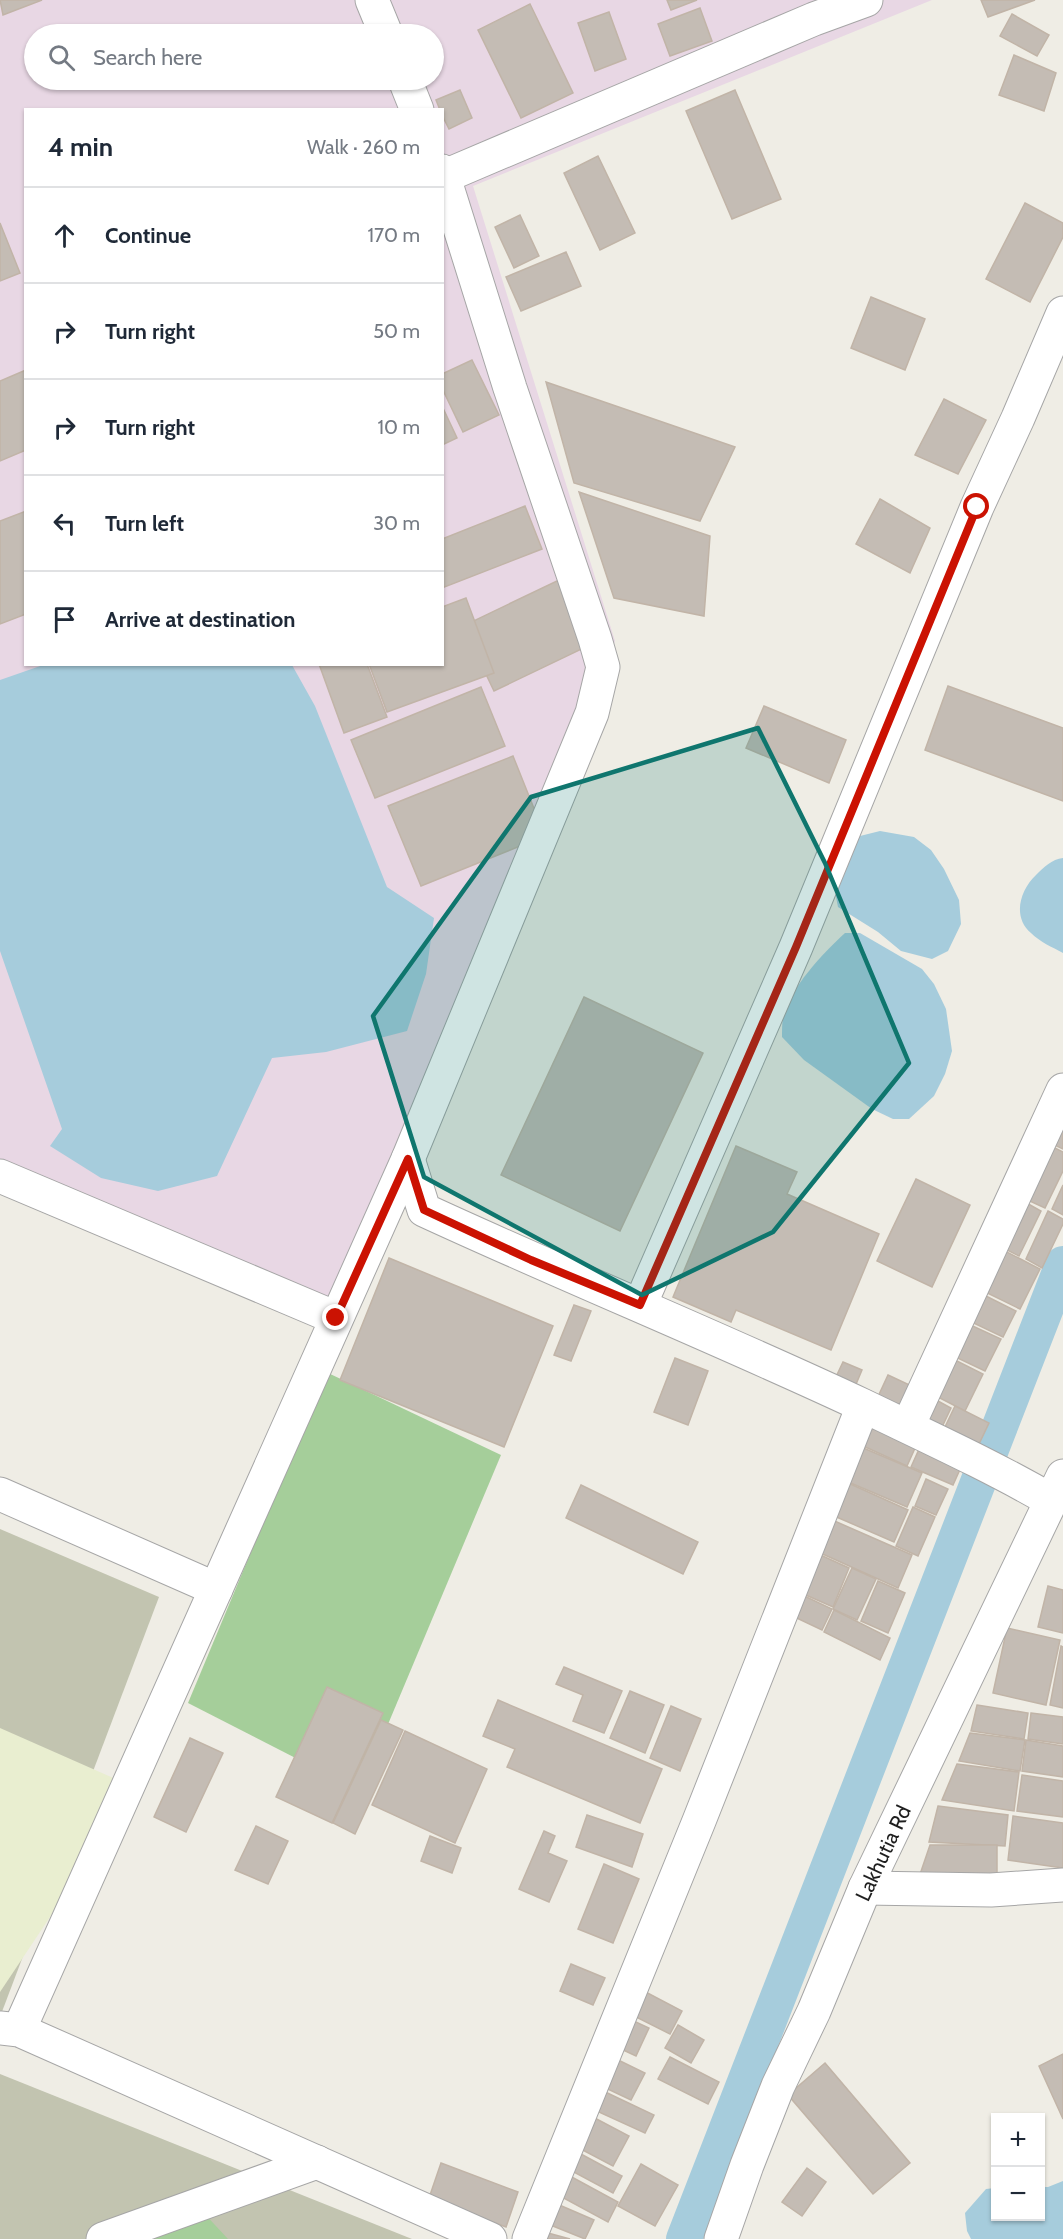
<!DOCTYPE html>
<meta charset="utf-8">
<style>
body{margin:0;font-family:Cabin,sans-serif;background:#f6f6f7;color:#1f2937}
.controls{position:absolute;right:18px;bottom:18px;display:grid;overflow:hidden;border-radius:0px;box-shadow:0 2px 4px #0004}
.controls button{width:54px;height:54px;display:grid;place-items:center;padding:0;border:0;border-bottom:2px solid #e0e1e3;background:#fff;color:#1f2937;font:30px sans-serif}
.stop{position:absolute;width:18px;height:18px;margin:-14px;border:4px solid #cb1202;border-radius:50%;background:#fff}
.stop.end{background:#cb1202;border-color:#fff;box-shadow:0 2px 6px #0008}
.list{margin:0;padding:0;list-style:none}
h2{display:flex;justify-content:space-between;align-items:center;height:78px;margin:0;padding:0 24px;font-size:26px}
h2 small{font-size:20px;font-weight:400;color:#747a83}
.list li{display:grid;grid-template-columns:39px 1fr auto;gap:18px;align-items:center;box-sizing:border-box;height:96px;padding:0 24px;border-top:2px solid #e0e1e3}
.list b{display:block;font-size:22px;white-space:nowrap}
.list em{font-size:20px;font-style:normal;color:#747a83}
.icon{flex:none;width:33px;height:33px;fill:none;stroke:currentColor;stroke-width:2;stroke-linecap:round;stroke-linejoin:round}
.map{position:relative;flex:none;width:1063px;height:2239px;overflow:hidden}
.search{position:absolute;background:#fff;box-shadow:0 2px 4px #0004;left:24px;top:24px;width:420px;height:66px;display:flex;align-items:center;gap:15px;box-sizing:border-box;padding:0 21px;border-radius:33px;color:#747a83;font-size:22px}
.panel{position:absolute;background:#fff;box-shadow:0 2px 4px #0004;left:24px;top:108px;width:420px;height:558px;border-radius:0px}
.map>svg:first-child{display:block}
</style>
<div class="map">
<svg width="1063" height="2239" viewBox="0 0 1063 2239">
<rect width="100%" height="100%" fill="#efede5"/>
<path fill="#e8d7e4" fill-rule="evenodd" d="M0,0H932L473,186L615,641L345,1335L0,1185ZM34,34H434V80H34ZM26,110H442V664H26Z"/>
<g fill="#c2c4b0">
<polygon points="0,1529 159,1597 0,2017"/>
<polygon points="0,2074 412,2239 0,2239"/>
</g>
<polygon fill="#e9eed0" points="0,1728 136,1788 0,1992"/>
<g fill="#a5ce9a">
<polygon points="326,1372 501,1455 360,1791 188,1703"/>
<polygon points="189,2197 228,2239 95,2239"/>
</g>
<g fill="#a6ccdc">
<polygon points="46,664 292,665 315,706 387,887 434,918 426,974 407,1031 326,1052 272,1058 217,1176 158,1191 101,1178 50,1146 62,1129 0,951 0,680"/>
<polygon points="880,831 914,837 931,850 944,869 959,900 961,924 948,951 932,959 901,951 878,932 838,907 833,882 844,853 860,836"/>
<path d="M1063,858V953C1052,947 1040,942 1031,933C1012,917 1020,890 1036,875C1043,868 1052,859 1063,858Z"/>
<path d="M845,933H860L922,969L934,984L946,1009L952,1051L945,1074L934,1096L909,1119H893L872,1109L804,1060L782,1037C782,1030 782,1024 783,1017C789,989 824,952 845,933Z"/>
<polygon points="1063,2181 1063,2239 971,2239 967,2231 965,2213 986,2189 995,2188 996,2216 1040,2216 1041,2187 1048,2187"/>
</g>
<g fill="none" stroke-linecap="round" stroke-linejoin="round">
<polyline stroke="#a6ccdc" stroke-width="36" points="684,2239 1063,1264"/>
</g>
<g fill="#c4bcb4" stroke="#c1b4a7" stroke-width="1.5">
<polygon points="0,0 42,0 3,15"/>
<polygon points="667,0 697,0 671,10"/>
<polygon points="981,0 1035,0 988,17"/>
<polygon points="530,4 573,93 521,118 478,30"/>
<polygon points="700,8 712,41 670,56 658,24"/>
<polygon points="609,12 626,59 595,71 578,23"/>
<polygon points="1012,14 1049,35 1037,56 1000,36"/>
<polygon points="1014,55 1056,73 1044,111 999,95"/>
<polygon points="460,90 472,118 449,129 442,115 442,110 440,110 436,100"/>
<polygon points="735,90 781,199 732,219 686,111"/>
<polygon points="598,156 635,233 600,250 564,173"/>
<polygon points="1025,203 1063,223 1063,237 1030,302 986,279"/>
<polygon points="520,215 539,256 514,268 495,227"/>
<polygon points="0,223 20,273 0,281"/>
<polygon points="566,252 581,286 521,311 506,277"/>
<polygon points="871,297 925,319 905,370 851,348"/>
<polygon points="472,360 499,415 463,432 442,388 442,374"/>
<polygon points="26,370 26,450 0,461 0,381"/>
<polygon points="546,382 735,447 700,521 574,483"/>
<polygon points="944,399 986,420 958,474 915,455"/>
<polygon points="442,406 457,438 442,445"/>
<polygon points="579,492 710,536 704,616 614,598"/>
<polygon points="880,499 930,528 910,573 856,544"/>
<polygon points="525,506 542,549 442,588 442,539"/>
<polygon points="26,511 26,614 0,624 0,521"/>
<polygon points="559,580 590,645 494,691 463,626"/>
<polygon points="466,598 494,673 387,712 369,664 442,664 442,607"/>
<polygon points="319,664 367,664 387,717 344,733"/>
<polygon points="948,686 1063,728 1063,801 925,750"/>
<polygon points="481,687 505,746 375,798 351,740"/>
<polygon points="764,706 846,740 829,783 746,748"/>
<polygon points="513,756 545,836 421,886 388,806"/>
<polygon points="584,997 703,1053 620,1231 501,1175"/>
<polygon points="1063,1124 1063,1149 1050,1143"/>
<polygon points="1049,1145 1063,1152 1063,1171 1045,1208 1023,1198"/>
<polygon points="736,1146 797,1172 787,1194 879,1234 831,1350 736,1310 731,1322 673,1297"/>
<polygon points="916,1179 970,1205 932,1287 877,1261"/>
<polygon points="1063,1185 1063,1215 1052,1209"/>
<polygon points="1023,1201 1041,1211 1019,1256 1001,1247"/>
<polygon points="1048,1211 1063,1219 1063,1224 1042,1268 1026,1259"/>
<polygon points="999,1248 1040,1269 1020,1309 979,1289"/>
<polygon points="389,1258 553,1326 504,1447 340,1380"/>
<polygon points="978,1292 1016,1311 1003,1337 965,1319"/>
<polygon points="574,1305 591,1311 571,1361 554,1355"/>
<polygon points="964,1322 1001,1339 985,1371 949,1354"/>
<polygon points="947,1356 983,1374 965,1411 930,1393"/>
<polygon points="675,1358 708,1371 688,1425 654,1412"/>
<polygon points="843,1362 862,1370 854,1389 834,1381"/>
<polygon points="888,1375 914,1387 902,1413 876,1401"/>
<polygon points="927,1395 951,1408 942,1427 918,1415"/>
<polygon points="955,1406 989,1423 979,1444 945,1427"/>
<polygon points="869,1426 916,1446 907,1466 861,1445"/>
<polygon points="861,1447 922,1473 907,1507 846,1481"/>
<polygon points="920,1447 962,1465 953,1485 911,1467"/>
<polygon points="926,1479 948,1489 936,1515 915,1506"/>
<polygon points="846,1482 908,1510 894,1542 832,1515"/>
<polygon points="581,1485 698,1542 683,1574 566,1518"/>
<polygon points="913,1507 935,1517 918,1556 896,1546"/>
<polygon points="830,1519 912,1555 898,1588 816,1551"/>
<polygon points="816,1553 849,1568 833,1607 799,1592"/>
<polygon points="852,1568 876,1579 857,1620 833,1609"/>
<polygon points="878,1581 905,1593 888,1633 861,1621"/>
<polygon points="1048,1586 1063,1590 1063,1633 1038,1627"/>
<polygon points="798,1593 832,1609 822,1630 788,1614"/>
<polygon points="834,1610 890,1638 880,1660 824,1632"/>
<polygon points="1007,1628 1060,1640 1046,1705 993,1693"/>
<polygon points="1061,1646 1063,1647 1063,1708 1050,1705"/>
<polygon points="564,1667 622,1691 604,1733 573,1721 583,1695 556,1684"/>
<polygon points="327,1687 383,1713 332,1823 276,1797"/>
<polygon points="630,1691 664,1705 645,1753 610,1738"/>
<polygon points="498,1700 662,1769 640,1823 507,1767 515,1749 483,1736"/>
<polygon points="977,1705 1028,1713 1024,1739 971,1731"/>
<polygon points="671,1706 701,1719 680,1771 650,1758"/>
<polygon points="1031,1713 1063,1717 1063,1744 1028,1739"/>
<polygon points="381,1720 403,1730 355,1834 333,1823"/>
<polygon points="405,1731 487,1769 455,1843 372,1805"/>
<polygon points="970,1733 1025,1740 1020,1771 959,1761"/>
<polygon points="190,1738 223,1753 186,1832 154,1817"/>
<polygon points="1026,1740 1063,1746 1063,1777 1022,1771"/>
<polygon points="957,1764 1019,1772 1014,1811 942,1800"/>
<polygon points="1022,1775 1063,1781 1063,1817 1017,1811"/>
<polygon points="938,1806 1008,1815 1005,1846 929,1842"/>
<polygon points="587,1815 643,1834 632,1867 576,1847"/>
<polygon points="1013,1816 1063,1823 1063,1868 1008,1860"/>
<polygon points="256,1826 288,1841 268,1884 235,1870"/>
<polygon points="544,1831 555,1836 548,1853 567,1861 549,1902 519,1889"/>
<polygon points="430,1836 461,1848 452,1873 421,1861"/>
<polygon points="930,1845 997,1845 997,1889 916,1886"/>
<polygon points="604,1864 639,1879 613,1943 578,1929"/>
<polygon points="571,1964 605,1978 593,2005 560,1991"/>
<polygon points="638,1988 682,2011 670,2034 626,2012"/>
<polygon points="623,2016 649,2028 636,2056 610,2044"/>
<polygon points="678,2025 704,2040 691,2063 665,2048"/>
<polygon points="1063,2054 1063,2119 1039,2066"/>
<polygon points="612,2057 645,2073 631,2100 599,2085"/>
<polygon points="670,2057 719,2082 708,2104 658,2079"/>
<polygon points="825,2063 910,2163 873,2194 788,2095"/>
<polygon points="599,2089 654,2115 645,2133 590,2108"/>
<polygon points="589,2115 629,2136 613,2166 573,2145"/>
<polygon points="579,2153 622,2176 613,2193 570,2170"/>
<polygon points="441,2163 518,2192 506,2227 429,2198"/>
<polygon points="641,2164 678,2185 655,2226 618,2206"/>
<polygon points="807,2168 826,2182 802,2216 782,2202"/>
<polygon points="568,2175 618,2202 608,2222 558,2195"/>
<polygon points="557,2204 594,2220 585,2239 548,2224"/>
<polygon points="548,2233 570,2239 547,2239"/>
</g>
<g fill="none" stroke-linecap="round" stroke-linejoin="round">
<defs>
<g id="minor">
<polyline points="372,0 386,34"/>
<polyline points="405,80 417,110"/>
<polyline points="445,176 814,19 866,0"/>
<path d="M408,1159L424,1210C569,1277 717,1337 862,1405C926,1436 990,1465 1052,1501"/>
<polyline points="0,1176 336,1318"/>
<polyline points="640,1305 796,947 977,507 1018,418 1063,313"/>
<polyline points="908,1426 1063,1090"/>
<polyline points="0,1494 216,1589"/>
<polyline points="865,1888 991,1890 1063,1885"/>
<polyline points="0,2028 19,2030 490,2239"/>
<polyline points="19,2030 408,1159 592,713 603,667 595,639 510,388 442,171"/>
<polyline points="103,2239 317,2162"/>
<polyline points="529,2239 699,1821 863,1406"/>
<polyline points="721,2239 747,2165 778,2086 814,2011 865,1888 1063,1476"/>
</g>
</defs>
<use href="#minor" stroke="#a6a6a6" stroke-width="35"/>
<use href="#minor" stroke="#fff" stroke-width="33"/>
</g>
<g fill="none" stroke-linecap="round" stroke-linejoin="round">
<polyline stroke="#cb1202" stroke-width="8" points="336,1318 408,1159 424,1210 531,1260 640,1305 796,947 977,507"/>
</g>
<path fill="#0f766e" fill-opacity="0.2" stroke="#0f766e" stroke-width="4.5" stroke-linejoin="round" d="M758,728L825,863L909,1063L773,1232L642,1295L424,1177L373,1016L531,797Z"/>
<g text-anchor="middle" dominant-baseline="central" stroke-width="4.5" stroke-linejoin="round" paint-order="stroke">
<g font-size="21" fill="#1f1f1f" stroke="#fff">
<text transform="translate(883 1853) rotate(-65)">Lakhutia Rd</text>
</g>
</g>
</svg>
<div class="controls">
<button>+</button>
<button>−</button>
</div>
<div class="stop" style="left:977px;top:507px"></div>
<div class="stop end" style="left:336px;top:1318px"></div>
<div class="search"><svg class="icon" aria-label="search" viewBox="0 0 24 24"><circle cx="10" cy="10" r="6"/><path d="M15 15l6 6"/></svg>Search here</div>
<section class="panel">
<h2>4 min<small>Walk · 260 m</small></h2>
<ul class="list">
<li><svg class="icon" aria-label="ahead" viewBox="0 0 24 24"><path d="M12 20V5M6 11l6-6 6 6"/></svg><div><b>Continue</b></div><em>170 m</em></li>
<li><svg class="icon" aria-label="right" viewBox="0 0 24 24"><path d="M7 20v-9h11M14 6l5 5-5 5"/></svg><div><b>Turn right</b></div><em>50 m</em></li>
<li><svg class="icon" aria-label="right" viewBox="0 0 24 24"><path d="M7 20v-9h11M14 6l5 5-5 5"/></svg><div><b>Turn right</b></div><em>10 m</em></li>
<li><svg class="icon" aria-label="left" viewBox="0 0 24 24"><path d="M17 20v-9H6M10 6l-5 5 5 5"/></svg><div><b>Turn left</b></div><em>30 m</em></li>
<li><svg class="icon" aria-label="arrive" viewBox="0 0 24 24"><path d="M6 21V4h12l-3 4 3 4H6"/></svg><div><b>Arrive at destination</b></div></li>
</ul>
</section>
</div>
